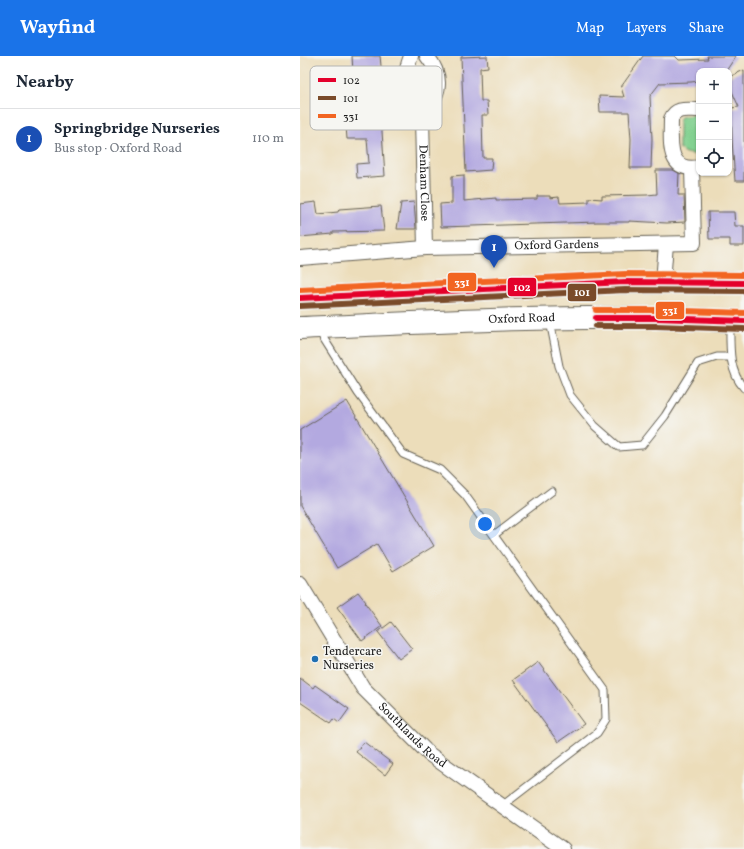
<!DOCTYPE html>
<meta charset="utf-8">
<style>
body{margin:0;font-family:Vollkorn,serif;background:#f2f2f3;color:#1f2937}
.controls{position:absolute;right:12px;top:12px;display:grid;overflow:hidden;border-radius:8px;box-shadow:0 1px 3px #0004}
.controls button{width:36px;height:36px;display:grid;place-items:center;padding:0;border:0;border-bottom:1px solid #e0e1e3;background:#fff;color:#1f2937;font:20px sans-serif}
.you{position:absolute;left:185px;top:468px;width:14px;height:14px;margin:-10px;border:3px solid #fff;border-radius:50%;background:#1a73e8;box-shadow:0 0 0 6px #1a73e833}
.badge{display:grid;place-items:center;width:26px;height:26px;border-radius:50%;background:#1a73e8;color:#fff;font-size:13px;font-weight:700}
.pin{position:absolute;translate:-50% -33px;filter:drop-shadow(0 1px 2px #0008)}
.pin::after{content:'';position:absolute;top:21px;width:14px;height:12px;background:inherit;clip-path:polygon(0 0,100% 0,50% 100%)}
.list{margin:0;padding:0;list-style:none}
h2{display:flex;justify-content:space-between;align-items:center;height:52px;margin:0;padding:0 16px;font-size:17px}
h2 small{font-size:13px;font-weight:400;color:#747a83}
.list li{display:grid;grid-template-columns:26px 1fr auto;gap:12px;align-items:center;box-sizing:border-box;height:60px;padding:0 16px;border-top:1px solid #e0e1e3}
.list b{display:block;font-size:15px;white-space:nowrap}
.list p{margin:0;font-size:13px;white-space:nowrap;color:#747a83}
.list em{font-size:13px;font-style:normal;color:#747a83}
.icon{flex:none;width:22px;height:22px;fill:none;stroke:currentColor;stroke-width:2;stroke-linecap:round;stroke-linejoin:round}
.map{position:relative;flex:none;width:444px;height:793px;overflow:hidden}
header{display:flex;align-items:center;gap:24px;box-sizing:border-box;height:56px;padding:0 20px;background:#1a73e8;color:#fff}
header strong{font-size:19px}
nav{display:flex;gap:22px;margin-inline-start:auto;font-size:14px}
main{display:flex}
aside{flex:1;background:#fff}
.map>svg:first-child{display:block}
</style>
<header>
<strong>Wayfind</strong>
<nav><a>Map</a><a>Layers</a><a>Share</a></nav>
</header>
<main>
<aside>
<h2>Nearby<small></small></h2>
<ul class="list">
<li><span class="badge" style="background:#1a4fb4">1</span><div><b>Springbridge Nurseries</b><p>Bus stop · Oxford Road</p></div><em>110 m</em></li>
</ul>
</aside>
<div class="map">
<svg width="444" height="793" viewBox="0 0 444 793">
<rect width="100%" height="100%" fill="#f6f6f2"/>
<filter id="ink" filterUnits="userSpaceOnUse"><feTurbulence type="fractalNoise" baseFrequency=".025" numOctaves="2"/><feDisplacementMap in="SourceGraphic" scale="8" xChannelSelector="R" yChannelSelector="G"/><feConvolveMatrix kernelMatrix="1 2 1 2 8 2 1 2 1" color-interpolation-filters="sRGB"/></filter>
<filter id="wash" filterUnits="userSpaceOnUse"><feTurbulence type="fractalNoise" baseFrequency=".012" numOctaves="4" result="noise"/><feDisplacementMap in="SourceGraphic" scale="16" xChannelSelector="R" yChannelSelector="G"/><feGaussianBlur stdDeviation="0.9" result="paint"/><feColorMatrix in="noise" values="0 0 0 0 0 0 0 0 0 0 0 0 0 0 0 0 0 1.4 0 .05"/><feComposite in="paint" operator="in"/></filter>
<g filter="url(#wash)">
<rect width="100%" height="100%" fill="#ecddba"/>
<path fill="#83d191" stroke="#507656" d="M399,58V98C391,98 383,99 379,91V63L381,61Z"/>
<g id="blocks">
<g fill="#b3a9e0">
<polygon points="52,0 80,0 83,30 79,31 85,120 57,122 56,108 69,107 67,83 47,83 46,70 64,69 62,32 54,33"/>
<polygon points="187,0 188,11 180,12 181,45 187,45 188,59 182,59 183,102 192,102 191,114 166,116 161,1"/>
<polygon points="343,0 375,0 379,4 408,3 407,0 436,0 426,15 399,15 399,25 391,26 360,27 350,40 352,83 351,112 330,112 331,83 329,56 300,56 299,40 324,41 321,31"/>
<polygon points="444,14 444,125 435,125 432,84 431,52 439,51 429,29 429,21"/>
<polygon points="356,114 373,114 379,117 378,139 384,139 385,166 367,167 329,165 329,166 297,166 141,171 140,148 152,147 152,120 164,119 164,145 196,142 196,144 237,143 237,140 250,140 250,142 259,141 260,147 289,146 289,142 302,143 302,140 347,139 357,138"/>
<polygon points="16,146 18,158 38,156 39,153 81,150 84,175 33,176 33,178 0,181 0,148"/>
<polygon points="114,146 116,173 97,173 101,147"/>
<polygon points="408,156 434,156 435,170 444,170 444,190 430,190 430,183 409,183"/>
<polygon points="47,345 134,490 93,515 77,488 37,512 0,450 0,374"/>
<polygon points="58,536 66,546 65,547 82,570 62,585 37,551"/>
<polygon points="91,566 112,593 99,603 78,576"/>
<polygon points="238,606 284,668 258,686 213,624"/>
<polygon points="0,622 13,632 15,629 49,653 39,667 34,663 31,667 0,646"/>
<polygon points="64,686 93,708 85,719 56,696"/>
</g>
</g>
</g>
<g filter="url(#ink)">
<use href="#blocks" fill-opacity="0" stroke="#656053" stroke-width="1"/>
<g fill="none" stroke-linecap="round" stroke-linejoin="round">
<defs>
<g id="lane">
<polyline points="250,265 259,310 270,339 295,370 319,391 342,389 365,360 398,307 417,301 430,301"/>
<path d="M430,267C430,289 428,315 444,332"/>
<polyline points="19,275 58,337 103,398 140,414 165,439 305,634 306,663 297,677 202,750"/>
<polyline points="194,479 252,435"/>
</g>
<g id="street">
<path id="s1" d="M111,0C100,29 105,38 122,62L125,192"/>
<path d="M399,54C387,54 376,51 371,63C371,85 366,117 399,111"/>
<path d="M122,62C138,40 146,24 127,0"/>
<path id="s2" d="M0,202L125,192L394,187L392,112"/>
<polyline points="363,226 366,188"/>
<path id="s3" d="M0,528L63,632L129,698L263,793"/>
</g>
<g id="highway">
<polyline points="0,242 325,226 444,227"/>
<path id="s4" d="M0,272C119,267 238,260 356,262C386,262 415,265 444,265"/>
</g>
</defs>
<use href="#lane" stroke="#656053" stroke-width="9"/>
<use href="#street" stroke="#656053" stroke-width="16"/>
<use href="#highway" stroke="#656053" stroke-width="24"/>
<use href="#lane" stroke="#fff" stroke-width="7"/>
<use href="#street" stroke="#fff" stroke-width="14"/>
<use href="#highway" stroke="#fff" stroke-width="22"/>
<defs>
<g id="bus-1">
<polyline points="0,242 325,226 444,227"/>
<polyline points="296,262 356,262 444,265"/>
</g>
<g id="bus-2">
<polyline points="0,250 325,234 444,235"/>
<polyline points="296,270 356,270 444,273"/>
</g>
<g id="bus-3">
<polyline points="0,234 325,218 444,219"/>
<polyline points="296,254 356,254 444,257"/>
</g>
</defs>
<use href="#bus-1" stroke="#f6f6f2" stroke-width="9"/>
<use href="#bus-2" stroke="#f6f6f2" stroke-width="9"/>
<use href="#bus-3" stroke="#f6f6f2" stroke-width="9"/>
<use href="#bus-1" stroke="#e4002b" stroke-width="6"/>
<use href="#bus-2" stroke="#7a4b2a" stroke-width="6"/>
<use href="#bus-3" stroke="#f26522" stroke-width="6"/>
</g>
</g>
<circle fill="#1f6fb2" stroke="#f6f6f2" stroke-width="1.5" cx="15" cy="603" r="4"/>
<g text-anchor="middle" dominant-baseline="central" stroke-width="3" stroke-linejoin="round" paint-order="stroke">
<g font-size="12" fill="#1c1c1c" stroke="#f6f6f2">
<text stroke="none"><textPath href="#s1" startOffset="132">Denham Close</textPath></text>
<text stroke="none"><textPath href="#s2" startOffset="257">Oxford Gardens</textPath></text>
<text stroke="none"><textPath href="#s4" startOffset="222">Oxford Road</textPath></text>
<text stroke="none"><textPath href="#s3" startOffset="190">Southlands Road</textPath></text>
</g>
<g font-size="12" fill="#1c1c1c" stroke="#f6f6f2" text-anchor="start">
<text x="23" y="596">Tendercare<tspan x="23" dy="14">Nurseries</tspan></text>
</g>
</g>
<rect x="10" y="10" width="132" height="64" rx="6" fill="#f6f6f2" stroke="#b5b5b2" stroke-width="1"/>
<rect x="18" y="22" width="18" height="4" fill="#e4002b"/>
<rect x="18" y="40" width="18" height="4" fill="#7a4b2a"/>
<rect x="18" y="58" width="18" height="4" fill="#f26522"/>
<g font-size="11" fill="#1c1c1c">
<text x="43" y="28">102</text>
<text x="43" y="46">101</text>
<text x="43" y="64">331</text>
</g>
<g stroke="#f6f6f2" stroke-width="1.5">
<rect x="147" y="216" width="30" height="20" rx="4" fill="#f26522"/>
<rect x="207" y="221" width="30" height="20" rx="4" fill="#e4002b"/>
<rect x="267" y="227" width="30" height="19" rx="4" fill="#7a4b2a"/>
<rect x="355" y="245" width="30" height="19" rx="4" fill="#f26522"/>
</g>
<g font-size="11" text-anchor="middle" font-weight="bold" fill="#fff">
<text x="162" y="230">331</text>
<text x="222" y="235">102</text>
<text x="282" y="240">101</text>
<text x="370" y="258">331</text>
</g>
</svg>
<div class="controls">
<button>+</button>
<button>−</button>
<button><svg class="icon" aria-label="locate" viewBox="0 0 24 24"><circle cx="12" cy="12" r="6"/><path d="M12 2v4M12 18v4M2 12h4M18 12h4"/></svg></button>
</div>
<div class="you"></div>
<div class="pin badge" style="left:194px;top:212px;background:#1a4fb4">1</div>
</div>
</main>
